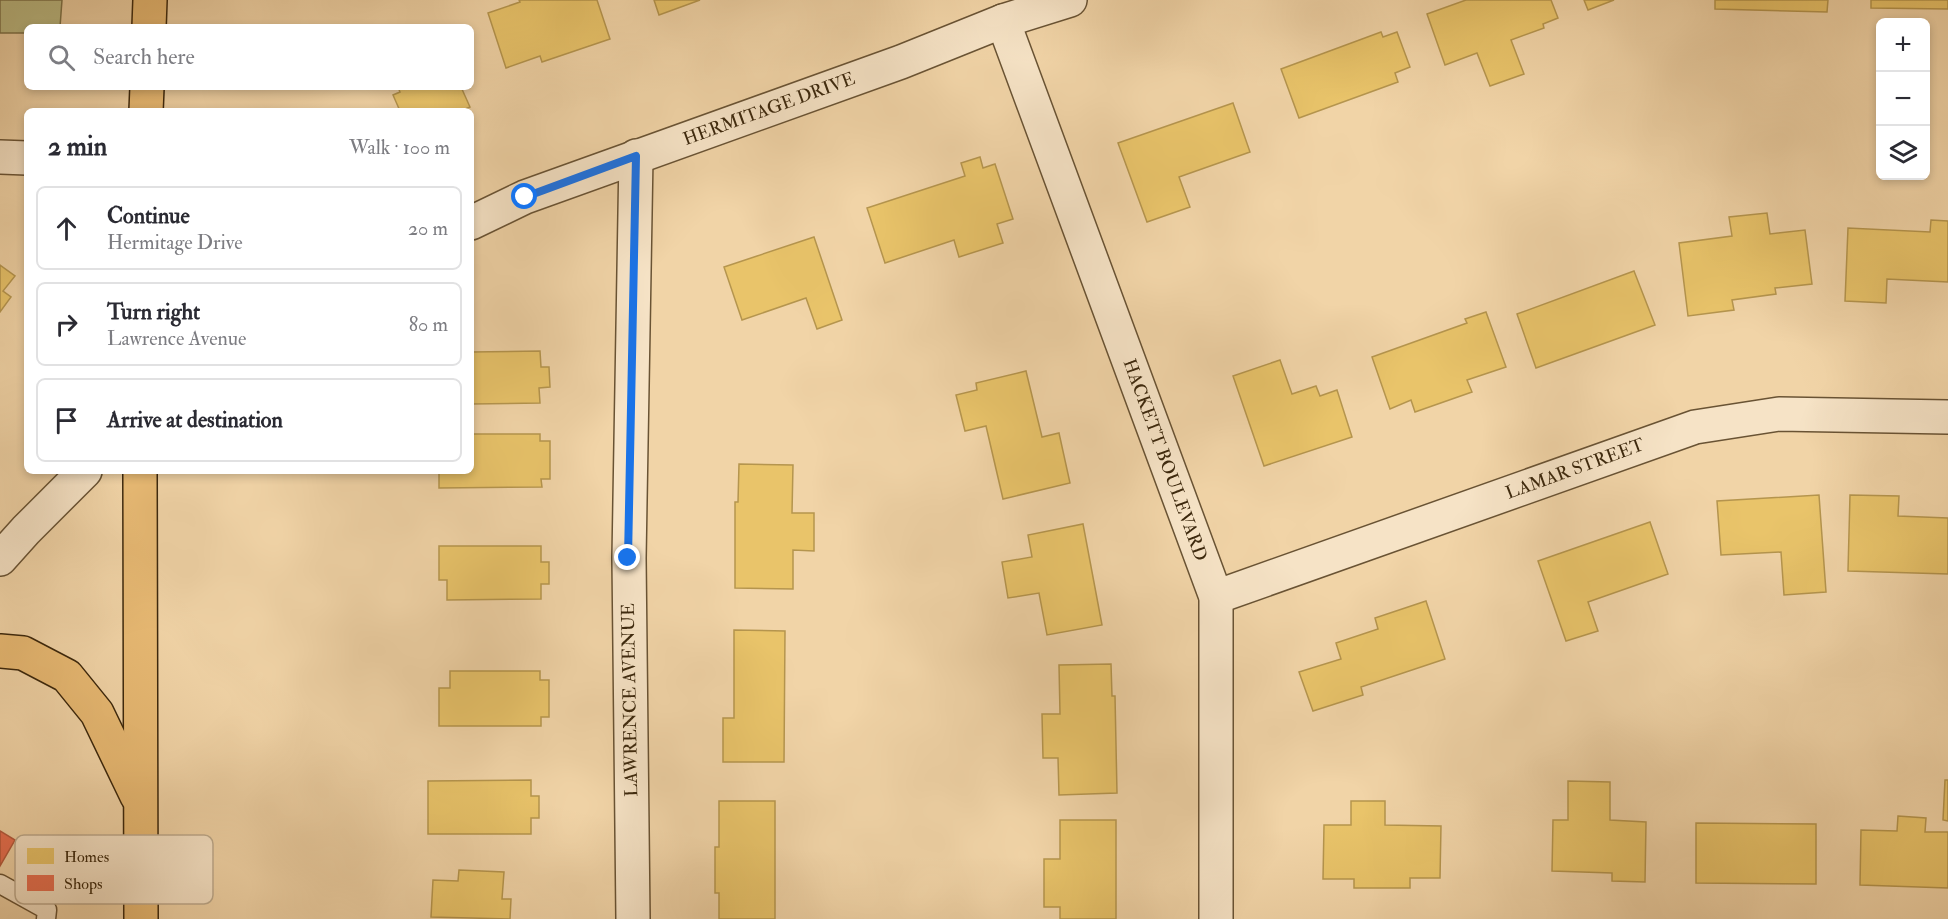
<!DOCTYPE html>
<meta charset="utf-8">
<style>
body{margin:0;font-family:"IM FELL Double Pica",serif;background:#f7f7f7;color:#2b2b33}
.controls{position:absolute;right:18px;top:18px;display:grid;overflow:hidden;border-radius:9px;box-shadow:0 3px 9px #0003}
.controls button{width:54px;height:54px;display:grid;place-items:center;padding:0;border:0;border-bottom:2px solid #e1e1e2;background:#fff;color:#2b2b33;font:30px sans-serif}
.stop{position:absolute;width:18px;height:18px;margin:-14px;border:4px solid #1a73e8;border-radius:50%;background:#fff}
.stop.end{background:#1a73e8;border-color:#fff;box-shadow:0 2px 6px #0008}
.list{margin:0;padding:0;list-style:none}
h2{display:flex;justify-content:space-between;align-items:center;height:78px;margin:0;padding:0 24px;font-size:26px}
h2 small{font-size:20px;font-weight:400;color:#7c7c81}
.list li{display:grid;grid-template-columns:39px 1fr auto;gap:18px;align-items:center;box-sizing:border-box;height:84px;margin:0 12px 12px;padding:0 12px;border:2px solid #e1e1e2;border-radius:9px}
.list b{display:block;font-size:22px;white-space:nowrap}
.list p{margin:0;font-size:20px;white-space:nowrap;color:#7c7c81}
.list em{font-size:20px;font-style:normal;color:#7c7c81}
.icon{flex:none;width:33px;height:33px;fill:none;stroke:currentColor;stroke-width:2;stroke-linecap:round;stroke-linejoin:round}
.map{position:relative;flex:none;width:1948px;height:919px;overflow:hidden}
.search{position:absolute;background:#fff;box-shadow:0 3px 9px #0003;left:24px;top:24px;width:450px;height:66px;display:flex;align-items:center;gap:15px;box-sizing:border-box;padding:0 21px;border-radius:9px;color:#7c7c81;font-size:22px}
.panel{position:absolute;background:#fff;box-shadow:0 3px 9px #0003;left:24px;top:108px;width:450px;height:366px;border-radius:9px}
.map>svg:first-child{display:block}
</style>
<div class="map">
<svg width="1948" height="919" viewBox="0 0 1948 919">
<rect width="100%" height="100%" fill="#f1d4a7"/>
<filter id="stains"><feTurbulence type="fractalNoise" baseFrequency=".00333" numOctaves="4"/><feColorMatrix values="0 0 0 0 .2 0 0 0 0 .09 0 0 0 0 .02 0 0 0 .5 -.17"/></filter>
<radialGradient id="worn" r=".72"><stop offset=".6" stop-color="#630" stop-opacity="0"/><stop offset="1" stop-color="#630" stop-opacity=".3"/></radialGradient>
<polygon fill="#bcbc85" stroke="#7c7249" stroke-width="1.5" points="0,0 62,0 60,27 27,27 27,33 0,33"/>
<g fill="#e9c46a" stroke="#b5954e" stroke-width="1.5">
<polygon points="519,0 597,0 610,39 542,62 540,56 506,68 488,13 520,2"/>
<polygon points="654,0 700,0 659,15"/>
<polygon points="1466,0 1551,0 1558,18 1543,24 1544,28 1511,40 1524,74 1490,86 1477,53 1445,65 1427,14"/>
<polygon points="1584,0 1614,0 1588,10"/>
<polygon points="1715,0 1828,0 1827,12 1715,9"/>
<polygon points="1871,0 1948,0 1948,9 1871,8"/>
<polygon points="1381,32 1383,37 1397,32 1410,67 1395,73 1398,82 1299,118 1281,69"/>
<polygon points="398,87 461,87 470,107 461,111 400,111 393,95 400,92"/>
<polygon points="1233,103 1250,152 1179,177 1190,207 1147,222 1118,143"/>
<polygon points="980,157 983,168 995,164 1013,219 997,224 1003,243 959,257 954,240 885,263 867,208 965,176 961,163"/>
<polygon points="1767,213 1770,234 1805,230 1812,284 1775,288 1776,294 1732,300 1734,310 1688,316 1679,243 1732,236 1729,217"/>
<polygon points="1931,220 1948,221 1948,282 1887,279 1886,303 1845,301 1848,228 1930,232"/>
<polygon points="814,237 842,320 817,329 806,298 742,320 724,267"/>
<polygon points="0,265 15,276 3,291 11,297 0,312"/>
<polygon points="1634,271 1655,325 1536,368 1517,314"/>
<polygon points="1486,312 1506,367 1467,380 1472,392 1415,412 1411,400 1390,409 1372,357 1467,323 1465,319"/>
<polygon points="540,351 541,367 549,367 550,387 539,388 540,403 471,404 471,352"/>
<polygon points="1280,360 1292,394 1316,386 1320,396 1337,390 1352,437 1264,466 1233,376"/>
<polygon points="1026,371 1042,437 1059,433 1070,483 1003,499 986,426 965,431 956,395 977,390 976,383"/>
<polygon points="471,434 540,434 540,441 550,441 550,479 541,479 542,487 439,488 439,471 471,471"/>
<polygon points="739,464 793,465 792,513 814,513 814,551 793,550 793,589 735,588 735,502 738,502"/>
<polygon points="1819,495 1826,592 1784,595 1781,552 1721,555 1717,501"/>
<polygon points="1850,495 1899,496 1898,516 1948,518 1948,574 1848,571"/>
<polygon points="1650,522 1668,574 1588,602 1598,631 1566,641 1538,561"/>
<polygon points="1083,524 1102,625 1047,635 1039,593 1008,598 1002,562 1032,557 1028,535"/>
<polygon points="439,546 541,546 541,562 549,562 549,584 541,584 541,599 447,600 447,580 439,580"/>
<polygon points="1426,601 1445,659 1361,687 1363,695 1313,711 1299,672 1341,659 1336,643 1378,629 1375,618"/>
<polygon points="734,630 785,631 784,762 723,762 723,718 734,718"/>
<polygon points="1111,664 1112,696 1115,696 1117,793 1059,795 1058,758 1043,758 1042,714 1060,714 1059,665"/>
<polygon points="450,671 540,671 540,680 549,680 549,717 541,717 541,726 439,726 439,688 450,688"/>
<polygon points="531,780 531,796 539,796 539,818 531,818 531,834 428,834 428,781"/>
<polygon points="1945,780 1948,780 1948,821 1943,820"/>
<polygon points="1568,781 1610,782 1610,820 1646,822 1645,882 1612,881 1612,873 1552,871 1553,820 1568,820"/>
<polygon points="719,801 775,801 775,919 719,919 719,893 715,893 715,847 719,847"/>
<polygon points="1351,801 1385,801 1385,825 1441,826 1440,878 1410,878 1410,888 1354,888 1354,879 1323,879 1324,825 1351,825"/>
<polygon points="1898,816 1926,818 1925,832 1948,832 1948,888 1860,885 1861,830 1897,831"/>
<polygon points="1060,820 1116,820 1116,919 1060,919 1060,907 1044,907 1044,859 1060,859"/>
<polygon points="1696,823 1816,824 1816,884 1696,883"/>
<polygon points="459,870 504,872 502,899 511,899 510,919 431,917 433,880 458,881"/>
</g>
<polygon fill="#e76f51" stroke="#b45a3d" stroke-width="1.5" points="0,831 15,840 0,866"/>
<g fill="none" stroke-linecap="round" stroke-linejoin="round">
<defs>
<polyline id="service" points="0,884 47,910 46,919"/>
<g id="minor">
<polyline points="1003,21 1216,597 1216,919"/>
<polyline points="0,157 27,158"/>
<polyline points="1216,597 1695,427 1779,414 1948,417"/>
<polyline points="633,919 629,558 636,156"/>
</g>
<g id="tertiary">
<polyline points="471,223 525,197 901,62 1003,21 1070,0"/>
<polyline points="0,559 26,530 85,471"/>
</g>
<g id="primary">
<polyline points="149,27 150,0"/>
<polyline points="146,111 147,87"/>
<polyline points="140,471 141,919"/>
<polyline points="0,651 23,653 67,676 97,713 137,796"/>
</g>
</defs>
<use href="#service" stroke="#695334" stroke-width="21"/>
<use href="#minor" stroke="#695334" stroke-width="36"/>
<use href="#tertiary" stroke="#695334" stroke-width="36"/>
<use href="#primary" stroke="#3c280d" stroke-width="36"/>
<use href="#service" stroke="#f6e3c6" stroke-width="18"/>
<use href="#minor" stroke="#f6e3c6" stroke-width="33"/>
<use href="#tertiary" stroke="#f6e3c6" stroke-width="33"/>
<use href="#primary" stroke="#e8ba74" stroke-width="33"/>
</g>
<g fill="none" stroke-linecap="round" stroke-linejoin="round">
<polyline stroke="#1a73e8" stroke-width="8" points="525,197 636,156 628,558"/>
</g>
<g text-anchor="middle" dominant-baseline="central" stroke-width="6" stroke-linejoin="round" paint-order="stroke">
<g font-size="18" fill="#3c280d" stroke="#f6e3c6">
<text transform="translate(769 109) rotate(-20)">HERMITAGE DRIVE</text>
<text transform="translate(1165 460) rotate(70)">HACKETT BOULEVARD</text>
<text transform="translate(1575 469) rotate(-20)">LAMAR STREET</text>
<text transform="translate(630 700) rotate(-91)">LAWRENCE AVENUE</text>
</g>
</g>
<rect x="15" y="835" width="198" height="69" rx="9" fill="#f6e3c6" stroke="#beab8e" stroke-width="1.5"/>
<rect x="27" y="848" width="27" height="16" fill="#e9c46a"/>
<rect x="27" y="875" width="27" height="16" fill="#e76f51"/>
<g font-size="16" fill="#3c280d">
<text x="64" y="862">Homes</text>
<text x="64" y="889">Shops</text>
</g>
<rect width="100%" height="100%" filter="url(#stains)"/>
<rect width="100%" height="100%" fill="url(#worn)"/>
</svg>
<div class="controls">
<button>+</button>
<button>−</button>
<button><svg class="icon" aria-label="layers" viewBox="0 0 24 24"><path d="M12 4l9 5-9 5-9-5zM3 14l9 5 9-5"/></svg></button>
</div>
<div class="stop" style="left:525px;top:197px"></div>
<div class="stop end" style="left:628px;top:558px"></div>
<div class="search"><svg class="icon" aria-label="search" viewBox="0 0 24 24"><circle cx="10" cy="10" r="6"/><path d="M15 15l6 6"/></svg>Search here</div>
<section class="panel">
<h2>2 min<small>Walk · 100 m</small></h2>
<ul class="list">
<li><svg class="icon" aria-label="ahead" viewBox="0 0 24 24"><path d="M12 20V5M6 11l6-6 6 6"/></svg><div><b>Continue</b><p>Hermitage Drive</p></div><em>20 m</em></li>
<li><svg class="icon" aria-label="right" viewBox="0 0 24 24"><path d="M7 20v-9h11M14 6l5 5-5 5"/></svg><div><b>Turn right</b><p>Lawrence Avenue</p></div><em>80 m</em></li>
<li><svg class="icon" aria-label="arrive" viewBox="0 0 24 24"><path d="M6 21V4h12l-3 4 3 4H6"/></svg><div><b>Arrive at destination</b></div></li>
</ul>
</section>
</div>
